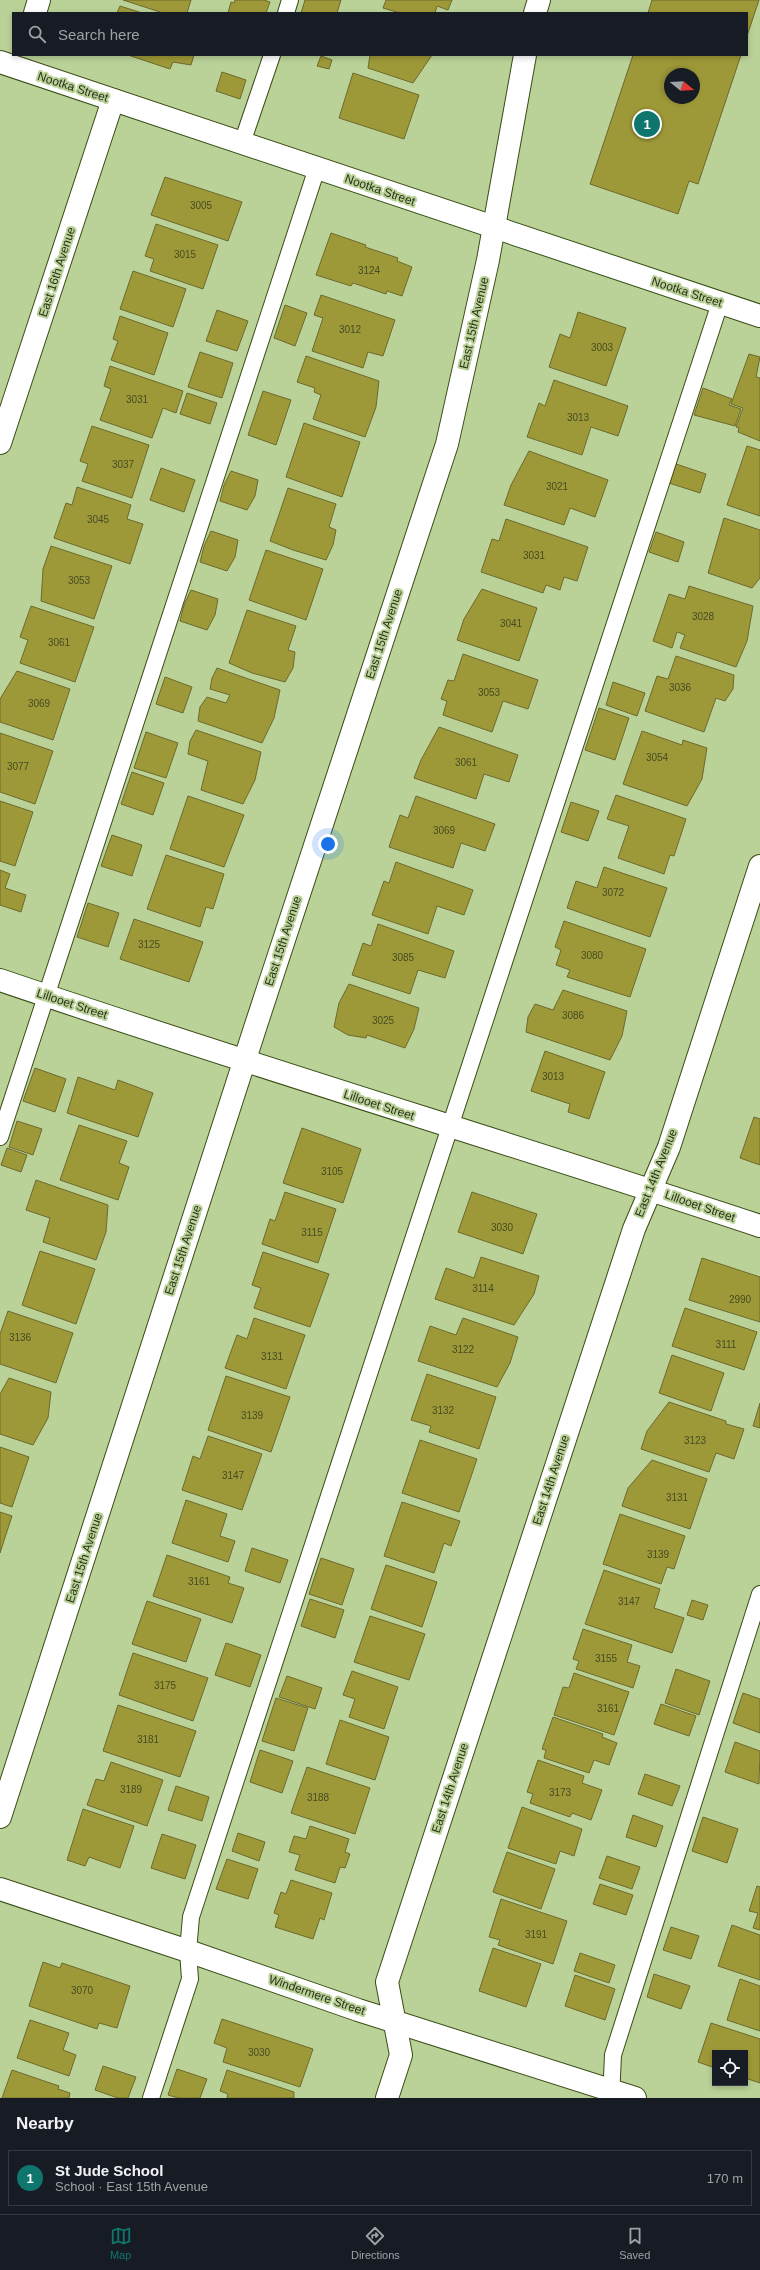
<!DOCTYPE html>
<meta charset="utf-8">
<style>
body{margin:0;font-family:Helvetica,sans-serif;background:#242831;color:#f1f3f6}
.controls{position:absolute;right:12px;bottom:12px;display:grid;overflow:hidden;border-radius:0px;box-shadow:0 2px 6px #0003}
.controls button{width:36px;height:36px;display:grid;place-items:center;padding:0;border:0;border-bottom:1px solid #363941;background:#171b24;color:#f1f3f6;font:20px sans-serif}
.compass{position:absolute;left:664px;top:68px;width:36px;height:36px;border-radius:50%;background:#171b24;box-shadow:0 2px 6px #0003;rotate:108deg}
.you{position:absolute;left:328px;top:844px;width:14px;height:14px;margin:-10px;border:3px solid #fff;border-radius:50%;background:#1a73e8;box-shadow:0 0 0 6px #1a73e833}
.badge{display:grid;place-items:center;width:26px;height:26px;border-radius:50%;background:#0f766e;color:#fff;font-size:13px;font-weight:700}
.pin{position:absolute;translate:-50% -50%;border:2px solid #fff;box-shadow:0 1px 4px #0006}
.list{margin:0;padding:0;list-style:none}
h2{display:flex;justify-content:space-between;align-items:center;height:52px;margin:0;padding:0 16px;font-size:17px}
h2 small{font-size:13px;font-weight:400;color:#9ea1a6}
.list li{display:grid;grid-template-columns:26px 1fr auto;gap:12px;align-items:center;box-sizing:border-box;height:56px;margin:0 8px 8px;padding:0 8px;border:1px solid #363941;border-radius:0px}
.list b{display:block;font-size:15px;white-space:nowrap}
.list p{margin:0;font-size:13px;white-space:nowrap;color:#9ea1a6}
.list em{font-size:13px;font-style:normal;color:#9ea1a6}
.icon{flex:none;width:22px;height:22px;fill:none;stroke:currentColor;stroke-width:2;stroke-linecap:round;stroke-linejoin:round}
.map{position:relative;flex:none;width:760px;height:2098px;overflow:hidden}
.search{position:absolute;background:#171b24;box-shadow:0 2px 6px #0003;left:12px;right:12px;top:12px;height:44px;display:flex;align-items:center;gap:10px;box-sizing:border-box;padding:0 14px;border-radius:0px;color:#9ea1a6;font-size:15px}
.sheet{height:116px;background:#171b24}
nav{display:flex;justify-content:space-around;align-items:center;box-sizing:border-box;height:56px;border-top:1px solid #363941;background:#171b24;font-size:11px;color:#9ea1a6}
nav a{display:grid;justify-items:center;gap:2px}
nav .on{color:#0f766e}
.map>svg:first-child{display:block}
</style>
<div class="map">
<svg width="760" height="2098" viewBox="0 0 760 2098">
<rect width="100%" height="100%" fill="#bad298"/>
<g fill="#9e9938" stroke="#6d6a2d" fill-rule="evenodd">
<polygon points="123,0 191,0 187,13 163,13"/>
<polygon points="235,0 264,0 270,2 266,13 228,13 231,2 234,3"/>
<polygon points="305,0 341,0 337,13 301,13"/>
<polygon points="386,0 452,0 448,10 437,6 435,13 400,13 383,8"/>
<polygon points="652,0 759,0 747,36 747,13 648,13"/>
<polygon points="120,6 142,13 117,13"/>
<polygon points="128,55 194,55 191,65 173,62 170,69"/>
<polygon points="370,55 432,55 413,83 368,68"/>
<path d="M633,55H741L698,184L689,181L678,214L590,184ZM670,74H694V98H670Z"/>
<polygon points="321,56 332,60 329,69 317,66"/>
<polygon points="222,72 246,80 240,99 216,91"/>
<polygon points="353,73 419,95 404,139 339,118"/>
<polygon points="165,177 242,202 228,241 151,215"/>
<polygon points="156,224 218,245 203,289 150,271 154,259 145,256"/>
<polygon points="331,233 366,245 365,247 398,258 397,261 412,267 402,296 387,291 386,294 353,283 351,286 316,275"/>
<polygon points="133,271 186,289 173,327 120,309"/>
<polygon points="321,295 395,320 383,356 368,352 363,368 312,351 323,318 314,315"/>
<polygon points="285,305 307,313 295,346 274,338"/>
<polygon points="217,310 248,321 237,351 206,341"/>
<polygon points="578,312 626,328 606,386 549,367 560,334 570,338"/>
<polygon points="120,316 168,333 154,375 111,360 118,341 113,339"/>
<polygon points="200,352 233,363 222,398 188,387"/>
<polygon points="749,354 760,357 756,377 760,378 760,441 738,432 739,428 736,427 743,408 731,404"/>
<polygon points="306,356 379,381 376,407 365,437 313,419 321,395 314,392 315,388 297,382"/>
<polygon points="110,366 183,391 176,413 163,408 152,438 100,420 111,389 104,386"/>
<polygon points="554,380 628,406 618,436 591,427 582,455 527,437 539,403 545,406"/>
<polygon points="703,388 732,399 729,405 741,409 735,426 694,415"/>
<polygon points="263,391 291,400 276,445 248,435"/>
<polygon points="187,393 217,403 210,424 180,414"/>
<polygon points="304,423 360,442 342,497 286,477"/>
<polygon points="92,426 149,445 132,498 82,481 88,464 80,461"/>
<polygon points="747,446 760,450 760,516 727,505"/>
<polygon points="529,451 608,480 595,517 570,508 564,525 504,505 511,485"/>
<polygon points="676,464 706,474 700,493 669,483"/>
<polygon points="161,468 195,480 184,512 150,500"/>
<polygon points="231,471 258,480 255,496 247,510 220,501 224,485"/>
<polygon points="77,487 131,505 127,519 143,524 130,564 54,538 66,503 72,505"/>
<polygon points="288,488 336,504 329,527 336,530 333,545 326,560 293,550 270,541"/>
<polygon points="724,518 760,530 760,578 752,588 708,573"/>
<polygon points="506,519 588,547 577,581 564,577 560,590 546,585 543,593 481,572 492,539 499,541"/>
<polygon points="211,531 238,540 235,557 227,571 200,562 204,546"/>
<polygon points="656,532 684,542 678,562 649,552"/>
<polygon points="51,546 112,566 94,619 41,601 43,569"/>
<polygon points="266,550 323,569 306,620 249,600"/>
<polygon points="689,586 753,606 747,641 736,667 680,648 685,635 677,632 672,648 653,641 669,594 685,599"/>
<polygon points="482,589 537,608 519,661 457,640 464,619"/>
<polygon points="191,590 218,599 215,615 207,630 180,621 184,605"/>
<polygon points="31,606 94,627 75,682 20,663 28,640 20,637"/>
<polygon points="247,610 296,626 288,650 295,652 293,668 285,682 252,673 229,663"/>
<polygon points="463,654 538,680 528,709 503,701 492,732 443,715 447,701 441,699 448,680 454,681"/>
<polygon points="676,656 734,675 733,689 725,701 716,698 704,732 645,711 657,676 668,679"/>
<polygon points="217,668 280,690 274,718 262,743 198,721 200,707 207,697 226,703 230,695 210,689 212,678"/>
<polygon points="17,671 70,689 53,740 0,722 0,699"/>
<polygon points="165,677 192,687 183,713 156,704"/>
<polygon points="613,682 645,693 637,716 606,705"/>
<polygon points="599,708 629,718 615,760 585,750"/>
<polygon points="439,727 518,755 509,782 484,774 476,799 414,778 421,760"/>
<polygon points="196,730 261,752 255,780 243,804 201,790 208,761 188,754 190,741"/>
<polygon points="642,731 682,745 683,740 707,748 702,779 687,806 623,784"/>
<polygon points="146,732 178,743 166,778 134,768"/>
<polygon points="0,733 53,751 35,804 0,792"/>
<polygon points="132,772 164,783 153,815 121,804"/>
<polygon points="616,795 686,819 674,856 670,855 664,874 618,858 629,826 607,819"/>
<polygon points="188,796 244,815 224,867 170,849"/>
<polygon points="416,796 495,824 485,851 461,843 453,868 389,847 400,815 408,818"/>
<polygon points="0,801 33,812 15,866 0,861"/>
<polygon points="571,802 599,811 588,841 561,832"/>
<polygon points="112,835 142,845 132,876 101,866"/>
<polygon points="166,855 224,874 213,909 206,907 200,927 147,909"/>
<polygon points="396,862 473,890 464,915 437,906 428,934 372,915 384,881 389,883"/>
<polygon points="604,867 667,888 650,937 567,908 576,881 597,888"/>
<polygon points="0,870 10,874 5,888 26,895 21,912 0,905"/>
<polygon points="88,903 119,913 108,947 77,937"/>
<polygon points="134,919 203,942 189,982 120,959"/>
<polygon points="564,921 646,949 630,997 567,977 570,970 556,965 561,950 555,947"/>
<polygon points="378,924 454,951 445,978 418,970 410,994 352,975 363,943 371,946"/>
<polygon points="349,984 419,1008 414,1029 405,1048 367,1035 366,1038 348,1035 334,1027 339,1003"/>
<polygon points="563,990 627,1011 622,1036 610,1060 526,1032 528,1017 535,1004 553,1010"/>
<polygon points="545,1051 605,1072 589,1119 568,1112 570,1104 531,1091"/>
<polygon points="35,1068 66,1079 55,1112 23,1101"/>
<polygon points="78,1077 115,1090 118,1080 153,1093 138,1137 67,1113"/>
<polygon points="754,1117 760,1119 760,1165 740,1158"/>
<polygon points="17,1121 42,1129 33,1155 9,1147"/>
<polygon points="79,1125 127,1141 119,1163 129,1167 118,1200 60,1180"/>
<polygon points="302,1128 361,1149 343,1203 283,1183"/>
<polygon points="7,1148 27,1155 21,1172 1,1165"/>
<polygon points="36,1180 108,1205 106,1232 96,1260 43,1242 50,1218 26,1210"/>
<polygon points="285,1192 336,1209 318,1263 262,1244 270,1219 275,1221"/>
<polygon points="472,1192 537,1214 523,1254 458,1232"/>
<polygon points="40,1251 95,1269 76,1324 22,1305"/>
<polygon points="263,1252 329,1274 310,1327 254,1308 261,1288 252,1285"/>
<polygon points="481,1257 539,1276 534,1294 514,1325 435,1299 446,1268 474,1278"/>
<polygon points="702,1258 760,1277 760,1322 689,1300"/>
<polygon points="685,1308 757,1332 744,1370 672,1346"/>
<polygon points="8,1311 73,1333 56,1383 0,1364 0,1334"/>
<polygon points="254,1318 305,1335 286,1389 225,1368 237,1335 247,1339"/>
<polygon points="463,1318 518,1337 510,1363 497,1387 418,1361 430,1326 456,1335"/>
<polygon points="672,1355 724,1373 711,1411 659,1393"/>
<polygon points="427,1374 496,1397 479,1449 429,1432 431,1426 411,1420"/>
<polygon points="226,1376 290,1397 271,1452 208,1430"/>
<polygon points="9,1378 51,1392 48,1418 33,1445 0,1434 0,1394"/>
<polygon points="669,1402 726,1421 726,1424 744,1429 734,1459 716,1453 709,1472 641,1449 647,1431"/>
<polygon points="760,1403 760,1428 753,1426"/>
<polygon points="208,1436 262,1454 242,1510 182,1490 193,1456 200,1459"/>
<polygon points="420,1440 477,1459 459,1512 402,1493"/>
<polygon points="0,1447 29,1457 12,1507 0,1503"/>
<polygon points="652,1460 707,1479 690,1529 622,1506 628,1488"/>
<polygon points="186,1500 227,1514 220,1536 235,1541 228,1562 172,1543"/>
<polygon points="402,1502 460,1521 451,1546 444,1543 434,1573 384,1556"/>
<polygon points="0,1512 12,1516 0,1553"/>
<polygon points="620,1514 685,1536 674,1569 667,1567 661,1584 603,1564"/>
<polygon points="252,1548 288,1560 280,1583 245,1571"/>
<polygon points="167,1555 230,1577 228,1583 244,1588 232,1623 153,1596"/>
<polygon points="321,1558 354,1569 342,1605 309,1594"/>
<polygon points="386,1565 437,1582 422,1627 371,1609"/>
<polygon points="604,1570 660,1589 654,1608 684,1618 672,1653 585,1624"/>
<polygon points="310,1599 344,1610 335,1638 301,1626"/>
<polygon points="692,1600 708,1605 703,1620 687,1615"/>
<polygon points="147,1601 201,1619 186,1662 132,1644"/>
<polygon points="370,1616 425,1634 409,1680 354,1662"/>
<polygon points="583,1629 632,1645 627,1662 640,1666 633,1688 576,1669 579,1661 573,1659"/>
<polygon points="226,1643 261,1655 250,1687 215,1675"/>
<polygon points="133,1653 208,1678 193,1721 119,1695"/>
<polygon points="676,1669 710,1681 699,1715 665,1703"/>
<polygon points="352,1671 398,1687 384,1729 349,1717 355,1699 343,1695"/>
<polygon points="574,1673 629,1692 614,1735 554,1715 563,1687 569,1688"/>
<polygon points="287,1676 322,1688 315,1709 279,1697"/>
<polygon points="743,1693 760,1699 760,1733 733,1723"/>
<polygon points="276,1698 308,1708 294,1751 262,1741"/>
<polygon points="661,1704 696,1716 689,1736 654,1724"/>
<polygon points="118,1705 196,1731 180,1777 103,1751"/>
<polygon points="553,1717 603,1734 602,1737 617,1743 609,1765 594,1760 589,1773 544,1758 546,1750 542,1749"/>
<polygon points="340,1720 389,1737 375,1780 326,1764"/>
<polygon points="735,1742 760,1751 759,1784 725,1772"/>
<polygon points="260,1750 293,1761 282,1793 250,1782"/>
<polygon points="538,1760 584,1776 582,1783 602,1790 591,1820 572,1813 570,1817 530,1803 533,1794 527,1792"/>
<polygon points="111,1762 163,1780 147,1826 87,1805 96,1779 104,1781"/>
<polygon points="307,1767 370,1788 355,1834 291,1813"/>
<polygon points="645,1774 680,1786 672,1806 638,1794"/>
<polygon points="176,1786 209,1797 202,1821 168,1810"/>
<polygon points="522,1807 582,1829 574,1856 560,1851 556,1864 508,1848"/>
<polygon points="83,1809 134,1826 120,1868 89,1857 85,1866 67,1860"/>
<polygon points="633,1815 663,1826 656,1847 626,1837"/>
<polygon points="703,1817 738,1829 727,1863 692,1851"/>
<polygon points="310,1826 349,1839 345,1852 350,1854 345,1868 340,1867 335,1883 295,1870 300,1855 289,1852 294,1836 306,1839"/>
<polygon points="238,1833 265,1842 259,1861 232,1851"/>
<polygon points="162,1834 196,1845 185,1879 151,1868"/>
<polygon points="507,1852 555,1869 541,1909 493,1892"/>
<polygon points="607,1856 640,1867 632,1889 599,1878"/>
<polygon points="227,1859 258,1869 248,1899 216,1889"/>
<polygon points="291,1880 332,1893 324,1920 320,1918 313,1939 275,1927 279,1915 274,1913 281,1892 286,1894"/>
<polygon points="600,1884 633,1895 626,1915 593,1904"/>
<polygon points="757,1886 760,1887 760,1930 753,1928 758,1913 749,1911"/>
<polygon points="501,1899 567,1921 553,1964 498,1945 500,1940 489,1937"/>
<polygon points="732,1925 760,1935 760,1980 718,1966"/>
<polygon points="671,1927 699,1936 691,1959 663,1950"/>
<polygon points="493,1948 541,1964 526,2007 479,1991"/>
<polygon points="580,1953 615,1965 609,1983 574,1971"/>
<polygon points="43,1962 60,1968 62,1963 130,1986 117,2028 99,2023 97,2029 29,2006"/>
<polygon points="654,1974 690,1986 681,2009 647,1997"/>
<polygon points="575,1975 615,1989 605,2020 565,2006"/>
<polygon points="740,1979 760,1986 760,2031 727,2020"/>
<polygon points="222,2019 313,2049 300,2087 223,2062 227,2048 214,2043"/>
<polygon points="30,2020 69,2033 63,2050 76,2055 69,2076 17,2058"/>
<polygon points="711,2023 760,2039 760,2083 745,2078 745,2053 715,2053 715,2068 698,2062"/>
<polygon points="103,2066 136,2077 128,2098 118,2098 95,2090"/>
<polygon points="177,2069 207,2079 200,2098 178,2098 168,2095"/>
<polygon points="12,2070 59,2086 58,2089 70,2093 69,2098 2,2098"/>
<polygon points="227,2070 294,2092 294,2098 227,2098 228,2094 220,2091"/>
</g>
<g fill="none" stroke-linecap="round" stroke-linejoin="round">
<defs>
<g id="service">
<polyline points="286,13 290,0"/>
<polyline points="242,143 272,55"/>
<polyline points="0,1137 317,168"/>
<polyline points="151,2098 190,1979 188,1951 191,1917 720,303"/>
<polyline points="611,2098 613,2055 760,1594"/>
</g>
<g id="minor">
<polyline points="35,13 39,0"/>
<polyline points="535,13 539,0"/>
<polyline points="0,62 760,316"/>
<polyline points="0,443 113,100"/>
<path d="M0,980C252,1066 507,1142 760,1226"/>
<polyline points="0,1817 256,1025 447,444 488,260 525,55"/>
<polyline points="0,1889 188,1951 358,2010 635,2098"/>
<polyline points="387,2098 401,2055 387,1982 634,1229 669,1147 760,866"/>
</g>
</defs>
<use href="#service" stroke="#3a4d16" stroke-width="18"/>
<use href="#minor" stroke="#3a4d16" stroke-width="24"/>
<use href="#service" stroke="#fff" stroke-width="16"/>
<use href="#minor" stroke="#fff" stroke-width="22"/>
</g>
<g text-anchor="middle" dominant-baseline="central" stroke-width="4" stroke-linejoin="round" paint-order="stroke">
<g font-size="10" fill="#464c22">
<text x="201" y="205">3005</text>
<text x="185" y="254">3015</text>
<text x="369" y="270">3124</text>
<text x="350" y="329">3012</text>
<text x="602" y="347">3003</text>
<text x="137" y="399">3031</text>
<text x="578" y="417">3013</text>
<text x="123" y="464">3037</text>
<text x="557" y="486">3021</text>
<text x="98" y="519">3045</text>
<text x="534" y="555">3031</text>
<text x="79" y="580">3053</text>
<text x="703" y="616">3028</text>
<text x="511" y="623">3041</text>
<text x="59" y="642">3061</text>
<text x="680" y="687">3036</text>
<text x="489" y="692">3053</text>
<text x="39" y="703">3069</text>
<text x="657" y="757">3054</text>
<text x="466" y="762">3061</text>
<text x="18" y="766">3077</text>
<text x="444" y="830">3069</text>
<text x="613" y="892">3072</text>
<text x="149" y="944">3125</text>
<text x="592" y="955">3080</text>
<text x="403" y="957">3085</text>
<text x="573" y="1015">3086</text>
<text x="383" y="1020">3025</text>
<text x="553" y="1076">3013</text>
<text x="332" y="1171">3105</text>
<text x="502" y="1227">3030</text>
<text x="312" y="1232">3115</text>
<text x="483" y="1288">3114</text>
<text x="740" y="1299">2990</text>
<text x="20" y="1337">3136</text>
<text x="726" y="1344">3111</text>
<text x="463" y="1349">3122</text>
<text x="272" y="1356">3131</text>
<text x="443" y="1410">3132</text>
<text x="252" y="1415">3139</text>
<text x="695" y="1440">3123</text>
<text x="233" y="1475">3147</text>
<text x="677" y="1497">3131</text>
<text x="658" y="1554">3139</text>
<text x="199" y="1581">3161</text>
<text x="629" y="1601">3147</text>
<text x="606" y="1658">3155</text>
<text x="165" y="1685">3175</text>
<text x="608" y="1708">3161</text>
<text x="148" y="1739">3181</text>
<text x="131" y="1789">3189</text>
<text x="560" y="1792">3173</text>
<text x="318" y="1797">3188</text>
<text x="536" y="1934">3191</text>
<text x="82" y="1990">3070</text>
<text x="259" y="2052">3030</text>
</g>
<g font-size="12" fill="#29321b" stroke="#bad298">
<text transform="translate(73 87) rotate(18)">Nootka Street</text>
<text transform="translate(380 190) rotate(19)">Nootka Street</text>
<text transform="translate(57 272) rotate(-72)">East 16th Avenue</text>
<text transform="translate(687 292) rotate(18)">Nootka Street</text>
<text transform="translate(474 323) rotate(-77)">East 15th Avenue</text>
<text transform="translate(384 634) rotate(-72)">East 15th Avenue</text>
<text transform="translate(283 941) rotate(-72)">East 15th Avenue</text>
<text transform="translate(72 1004) rotate(18)">Lillooet Street</text>
<text transform="translate(379 1105) rotate(18)">Lillooet Street</text>
<text transform="translate(656 1173) rotate(-68)">East 14th Avenue</text>
<text transform="translate(700 1206) rotate(19)">Lillooet Street</text>
<text transform="translate(183 1250) rotate(-72)">East 15th Avenue</text>
<text transform="translate(551 1480) rotate(-72)">East 14th Avenue</text>
<text transform="translate(84 1558) rotate(-72)">East 15th Avenue</text>
<text transform="translate(450 1788) rotate(-72)">East 14th Avenue</text>
<text transform="translate(317 1995) rotate(19)">Windermere Street</text>
</g>
</g>
</svg>
<div class="controls">
<button><svg class="icon" aria-label="locate" viewBox="0 0 24 24"><circle cx="12" cy="12" r="6"/><path d="M12 2v4M12 18v4M2 12h4M18 12h4"/></svg></button>
</div>
<svg class="compass" viewBox="-18 -18 36 36"><path d="M0-13l5 13h-10z" fill="#e53935"/><path d="M0 13l5-13h-10z" fill="#9ea1a6"/></svg>
<div class="you"></div>
<div class="pin badge" style="left:647px;top:124px">1</div>
<div class="search"><svg class="icon" aria-label="search" viewBox="0 0 24 24"><circle cx="10" cy="10" r="6"/><path d="M15 15l6 6"/></svg>Search here</div>
</div>
<section class="sheet">
<h2>Nearby<small></small></h2>
<ul class="list">
<li><span class="badge">1</span><div><b>St Jude School</b><p>School · East 15th Avenue</p></div><em>170 m</em></li>
</ul>
</section>
<nav>
<a class="on"><svg class="icon" aria-label="map" viewBox="0 0 24 24"><path d="M3 6l6-2 6 2 6-2v14l-6 2-6-2-6 2zM9 4v14M15 6v14"/></svg>Map</a>
<a><svg class="icon" aria-label="directions" viewBox="0 0 24 24"><path d="M12 3l9 9-9 9-9-9zM9 14v-3h6M13 9l2 2-2 2"/></svg>Directions</a>
<a><svg class="icon" aria-label="saved" viewBox="0 0 24 24"><path d="M7 4h10v16l-5-4-5 4z"/></svg>Saved</a>
</nav>
